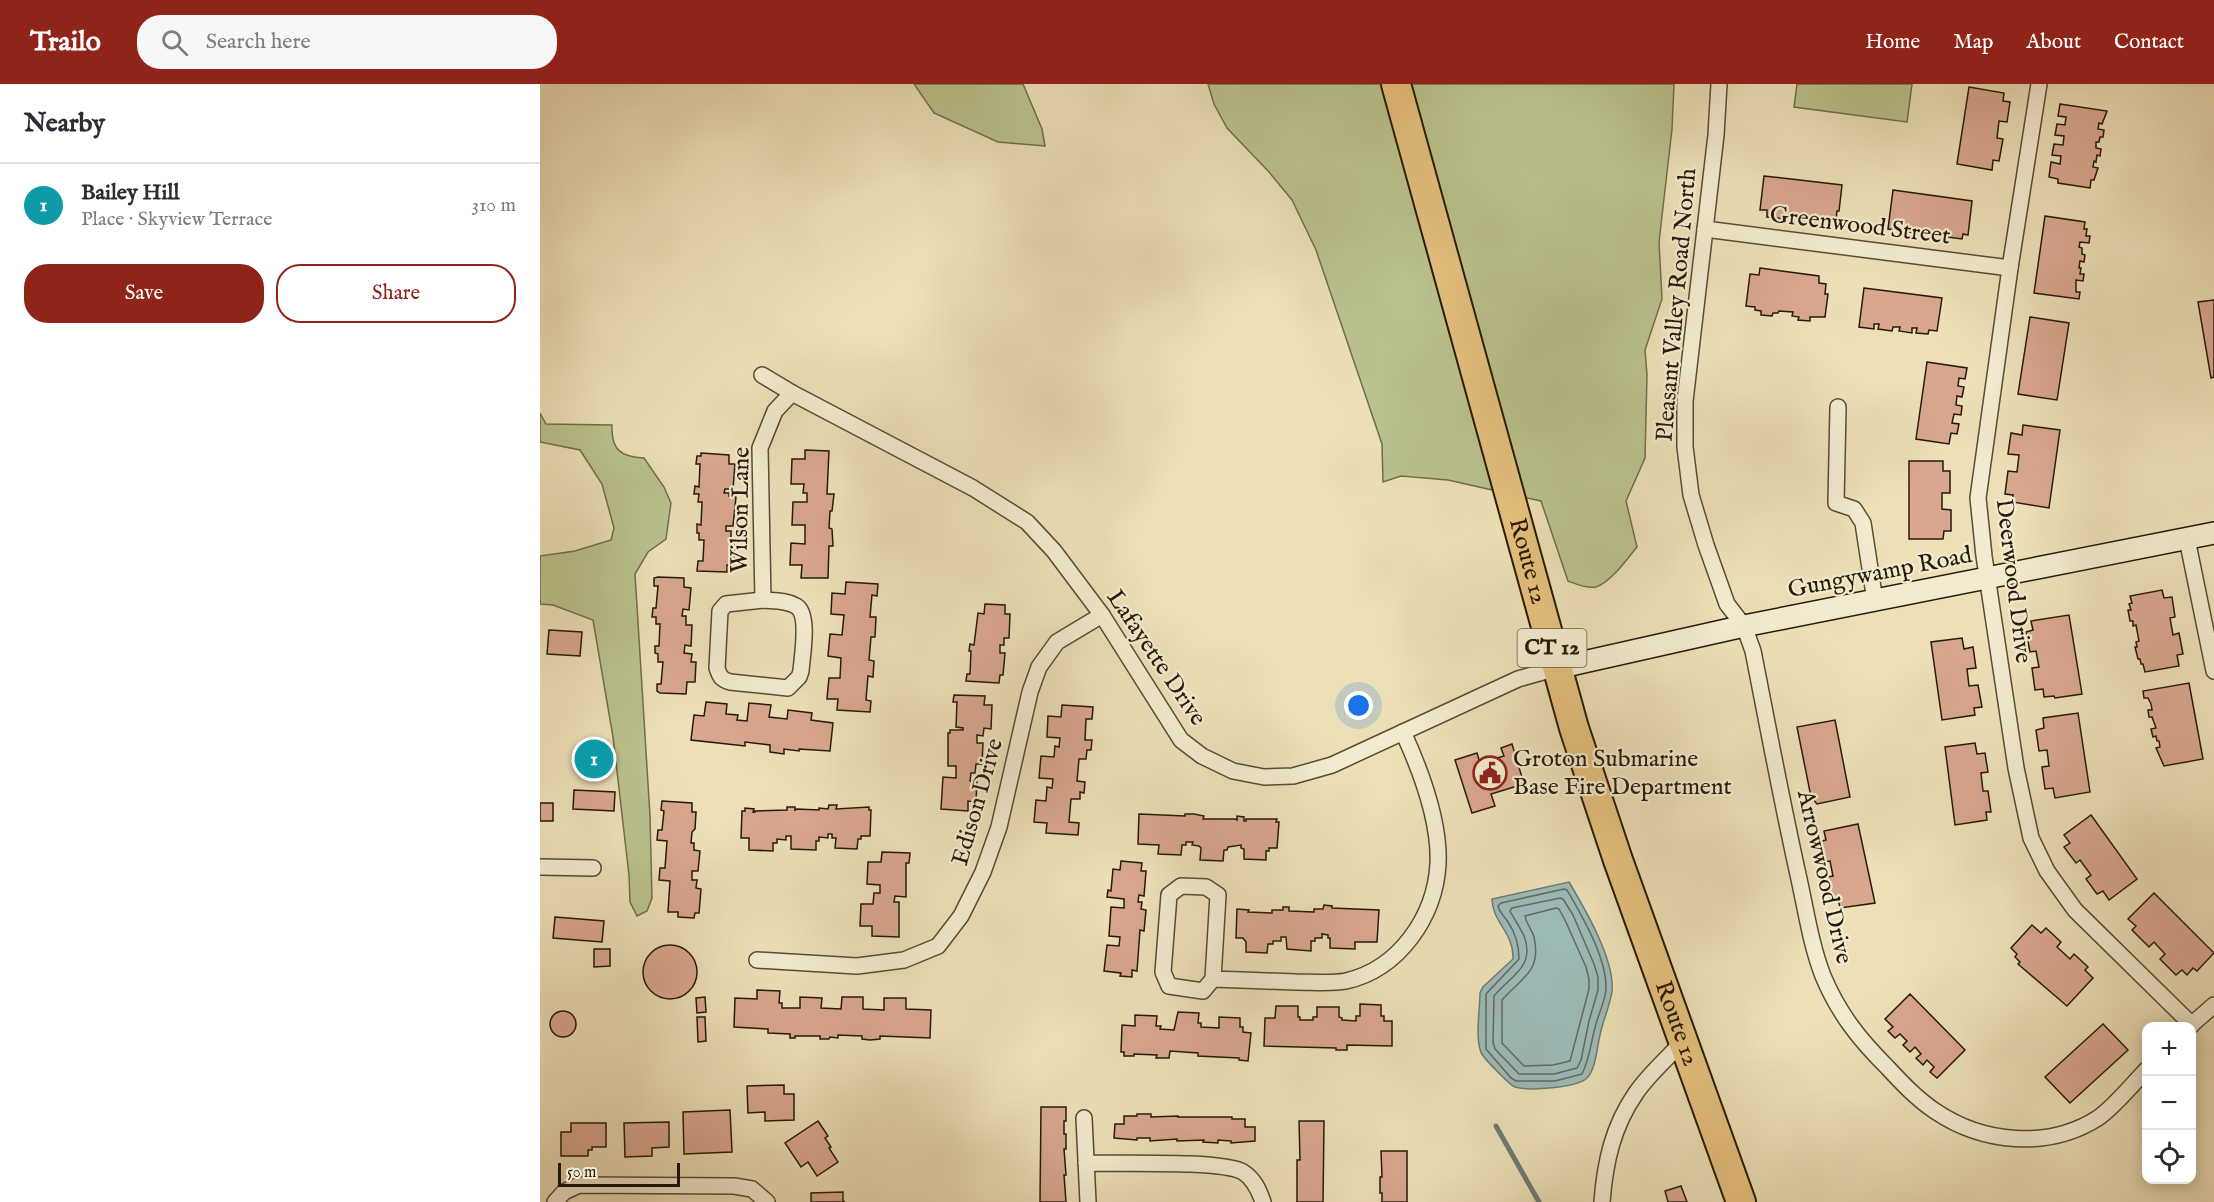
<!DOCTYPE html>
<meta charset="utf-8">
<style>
body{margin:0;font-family:"IM FELL English",serif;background:#f7f7f7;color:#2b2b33}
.controls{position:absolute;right:18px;bottom:18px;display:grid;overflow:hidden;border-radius:12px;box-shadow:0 3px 15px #0003}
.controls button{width:54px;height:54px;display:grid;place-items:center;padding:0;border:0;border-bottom:2px solid #e1e1e2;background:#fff;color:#2b2b33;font:30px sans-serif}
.scale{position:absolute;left:18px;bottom:15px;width:122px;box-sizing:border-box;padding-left:6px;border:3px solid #251a09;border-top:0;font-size:16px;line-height:21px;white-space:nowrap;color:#251a09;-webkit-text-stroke:4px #f3ebd0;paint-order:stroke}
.you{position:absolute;left:819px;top:622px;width:21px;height:21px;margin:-15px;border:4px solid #fff;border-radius:50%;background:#1a73e8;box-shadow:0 0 0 9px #1a73e833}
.badge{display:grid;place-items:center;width:39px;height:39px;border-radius:50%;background:#8f2418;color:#fff;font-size:20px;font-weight:700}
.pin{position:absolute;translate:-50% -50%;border:3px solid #fff;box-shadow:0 2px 6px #0006}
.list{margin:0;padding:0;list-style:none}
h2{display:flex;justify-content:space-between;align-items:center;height:78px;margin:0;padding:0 24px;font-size:26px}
h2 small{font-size:20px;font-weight:400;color:#7c7c81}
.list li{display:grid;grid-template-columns:39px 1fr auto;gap:18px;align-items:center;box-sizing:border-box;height:84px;padding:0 24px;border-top:2px solid #e1e1e2}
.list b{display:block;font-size:22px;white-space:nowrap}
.list p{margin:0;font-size:20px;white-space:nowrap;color:#7c7c81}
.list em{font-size:20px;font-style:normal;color:#7c7c81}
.actions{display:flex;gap:12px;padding:18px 24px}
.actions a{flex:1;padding:14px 0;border:2px solid #8f2418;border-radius:24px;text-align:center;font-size:21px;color:#8f2418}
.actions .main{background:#8f2418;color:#fff}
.icon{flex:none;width:33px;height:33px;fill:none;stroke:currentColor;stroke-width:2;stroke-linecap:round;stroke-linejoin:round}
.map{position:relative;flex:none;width:1674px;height:1118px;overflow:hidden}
header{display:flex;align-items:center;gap:36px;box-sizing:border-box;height:84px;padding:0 30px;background:#8f2418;color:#fff}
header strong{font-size:28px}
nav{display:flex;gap:33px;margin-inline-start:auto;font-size:21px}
.search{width:420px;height:54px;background:#f7f7f7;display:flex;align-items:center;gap:15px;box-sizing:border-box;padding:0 21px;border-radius:24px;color:#7c7c81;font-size:22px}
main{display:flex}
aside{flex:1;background:#fff}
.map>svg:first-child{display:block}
</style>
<header>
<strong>Trailo</strong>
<div class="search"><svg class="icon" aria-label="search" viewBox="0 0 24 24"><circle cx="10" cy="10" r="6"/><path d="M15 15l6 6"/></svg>Search here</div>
<nav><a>Home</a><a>Map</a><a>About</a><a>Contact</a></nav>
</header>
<main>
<aside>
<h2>Nearby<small></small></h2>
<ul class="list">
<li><span class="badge" style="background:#0f9aa8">1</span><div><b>Bailey Hill</b><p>Place · Skyview Terrace</p></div><em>310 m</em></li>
</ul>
<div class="actions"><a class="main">Save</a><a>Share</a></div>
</aside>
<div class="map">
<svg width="1674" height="1118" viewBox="0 0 1674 1118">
<rect width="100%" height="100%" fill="#ede0b7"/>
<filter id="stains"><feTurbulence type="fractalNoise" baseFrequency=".00333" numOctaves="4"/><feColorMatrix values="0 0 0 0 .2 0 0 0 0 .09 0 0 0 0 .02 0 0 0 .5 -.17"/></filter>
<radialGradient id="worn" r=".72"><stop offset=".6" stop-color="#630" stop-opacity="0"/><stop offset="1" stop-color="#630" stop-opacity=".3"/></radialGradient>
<g fill="#bac28d" stroke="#706e4b" stroke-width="1.5">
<polygon points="374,0 483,0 502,45 505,62 458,58 394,29"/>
<path d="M668,0H1134L1132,45L1119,158L1122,215L1105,266L1107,291L1105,374L1086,417L1097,463C1087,475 1071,498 1056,503C1047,505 1036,500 1028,497L1001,417L908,396L861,392L843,398L842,360L776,166L752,116L729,88L687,44L674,20Z"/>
<polygon points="1257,0 1372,0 1367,38 1254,23"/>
<path d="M0,329L6,340L72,341C71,365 80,373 104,374L124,403L131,419L126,455L108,468L95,490L110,732L112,814L107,827L97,832L90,818L89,791L73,653L53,536L13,521L0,520V472L35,467L71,456L74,444L62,400L40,366L0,358Z"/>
</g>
<path fill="#9dbbb9" stroke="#6d7b73" stroke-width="1.5" d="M1029,798C1045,825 1075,876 1072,907C1070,922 1063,936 1060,951C1057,963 1056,985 1047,994C1037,1004 988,1007 975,1003C971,1002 942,973 941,968C935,954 940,925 940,909L943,903L973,875C974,848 952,838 952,815Z"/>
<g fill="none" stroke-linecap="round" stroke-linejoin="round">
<g stroke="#616a61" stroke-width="1.5">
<path d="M1024,805L1027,806C1042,832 1067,874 1066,905C1065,917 1059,929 1056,940C1051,957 1050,974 1042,990L1015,997H976L971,994L946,965V910L979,875C979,861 976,850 968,838C964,832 960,829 958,822L961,819Z"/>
<path d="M1020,814L1023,815L1033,831L1054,880L1058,893V906L1049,937L1041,976L1037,984L1014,990H979L955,965L953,958L954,912C970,892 996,883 984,852C980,843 974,835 970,827L972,824Z"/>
<path d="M1016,824L1019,825L1025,836L1046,883L1049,895V905L1030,977L1013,981L984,982L962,959V916C981,894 1002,888 994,853C992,846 986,839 985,832Z"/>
</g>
<polyline stroke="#6d7b73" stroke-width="5" points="956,1042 999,1118"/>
</g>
<g fill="#d9a78e" stroke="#251a09" stroke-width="1.5">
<polygon points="1429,3 1464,9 1463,17 1470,18 1467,38 1459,37 1457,54 1463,55 1459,77 1453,76 1452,86 1417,80"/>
<polygon points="1520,20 1567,27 1562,40 1559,39 1558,45 1564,46 1563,53 1560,53 1559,58 1556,58 1556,64 1561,65 1560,72 1557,71 1556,78 1554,77 1553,83 1558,84 1554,96 1551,96 1550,104 1518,99 1518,95 1509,93 1511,78 1520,80 1521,72 1512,71 1514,60 1523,61 1524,52 1515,51 1517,40 1525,41 1526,33 1518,32"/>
<polygon points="1224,92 1302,101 1299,127 1297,127 1296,135 1285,133 1284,140 1265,138 1265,131 1247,129 1246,135 1227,133 1227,126 1220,126"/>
<polygon points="1353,106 1432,117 1428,151 1423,150 1422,155 1348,145"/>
<polygon points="1505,132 1545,138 1544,145 1547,145 1546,152 1550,152 1549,159 1540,158 1539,163 1542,164 1542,170 1545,171 1544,178 1540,177 1539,184 1541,184 1540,190 1544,190 1543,197 1536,196 1536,208 1540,208 1539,215 1494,209"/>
<polygon points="1220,184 1279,192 1279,199 1286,200 1285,210 1288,210 1285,233 1270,233 1270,237 1258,236 1259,233 1252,232 1253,228 1239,227 1238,229 1233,229 1232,232 1221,231 1221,227 1215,226 1215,223 1206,222 1210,190 1219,191"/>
<polygon points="1324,204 1402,214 1397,247 1389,246 1388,250 1376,249 1377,244 1372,244 1372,249 1359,247 1360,243 1353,243 1352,247 1338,245 1339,240 1334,240 1334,245 1319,243"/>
<polygon points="1674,216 1674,293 1671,294 1658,218"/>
<polygon points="1490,233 1529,239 1517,316 1478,310"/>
<polygon points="1387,278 1427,284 1425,295 1419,294 1418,302 1424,303 1422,313 1417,312 1416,321 1422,322 1421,331 1414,330 1412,339 1419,340 1417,350 1411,349 1409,360 1376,355"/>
<polygon points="1483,341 1520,346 1509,424 1472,418 1473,411 1465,410 1468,387 1477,388 1479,371 1468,370 1471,349 1482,351"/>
<polygon points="265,366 289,367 287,410 294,410 292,427 290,427 289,444 292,445 293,462 289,462 288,494 261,494 262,481 250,481 251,459 265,460 265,441 252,441 253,418 267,418 267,409 263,409 264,400 251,400 252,375 265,375"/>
<polygon points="161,369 189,371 189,380 195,380 193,405 185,405 184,409 189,409 189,412 196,413 193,442 186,442 186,447 191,447 191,458 195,459 194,482 187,481 187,488 157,487 158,477 163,477 164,456 159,456 159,449 157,449 157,440 161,441 162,418 158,418 159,410 154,410 155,402 159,403 160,380 156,380 157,372 161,372"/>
<polygon points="1369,377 1403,377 1403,387 1410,387 1410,409 1402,409 1402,425 1411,426 1411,447 1404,447 1403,455 1369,455"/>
<polygon points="118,493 144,494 144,503 151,504 149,526 143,525 142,532 146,532 146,541 152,541 151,562 145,561 144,569 152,570 151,578 156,578 155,598 147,598 146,610 120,609 117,607 117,600 121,600 123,578 118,578 118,570 115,569 115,562 119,562 120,540 116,540 116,533 112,533 113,524 116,524 118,502 114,502 114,494"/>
<polygon points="306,498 338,500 337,512 332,511 330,533 336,533 335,553 331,553 329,576 334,577 333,593 328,592 326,616 331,617 330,628 297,626 298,615 287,615 289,594 300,594 301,574 288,572 290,550 302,551 304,531 291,530 292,509 305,510"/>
<polygon points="1622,506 1624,514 1632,513 1635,533 1630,534 1633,551 1639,549 1643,570 1637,571 1639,582 1605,588 1603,580 1601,580 1600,575 1598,575 1595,563 1597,563 1596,558 1599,557 1596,541 1593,542 1593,537 1590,537 1588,526 1591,526 1589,520 1592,519 1590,512"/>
<polygon points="445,520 465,521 465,530 470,530 469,554 464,554 464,561 460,561 460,569 465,569 463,591 460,591 459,599 426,597 427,590 430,590 431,567 429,567 430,560 434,561 438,529 444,530"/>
<polygon points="1529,531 1542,610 1515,614 1514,612 1504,613 1503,605 1495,606 1492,584 1499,583 1496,567 1490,568 1486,548 1493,546 1491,537"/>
<polygon points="9,546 42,548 40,572 7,570"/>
<polygon points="1422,554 1424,565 1433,563 1436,584 1427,585 1429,602 1438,601 1442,623 1434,624 1435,631 1402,636 1391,558"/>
<polygon points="1649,599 1663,675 1624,682 1616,664 1620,663 1619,657 1617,657 1616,652 1613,653 1611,645 1616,644 1612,633 1609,633 1608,626 1612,626 1611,620 1608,614 1604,614 1603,607"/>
<polygon points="414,611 445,612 444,621 452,621 451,645 444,644 443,652 437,651 437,659 443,659 442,680 436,680 435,689 431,689 430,697 437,698 436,718 428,717 428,727 401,725 403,693 416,694 416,682 408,682 408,649 410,649 410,646 423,646 423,644 416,643 417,618 413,618"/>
<polygon points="166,618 187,620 186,630 198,631 197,636 207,637 209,619 231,621 229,633 247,635 248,626 272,629 271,636 293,639 290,667 259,665 259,667 244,665 244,670 230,668 230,661 205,658 205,662 151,656 154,631 164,632"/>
<polygon points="522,621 553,623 552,635 546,635 545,656 552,656 551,666 547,666 546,675 539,675 537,697 545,698 544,709 540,708 540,715 531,715 529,738 539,739 538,751 506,749 507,739 494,738 496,716 506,717 507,703 512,704 513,695 499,694 501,672 514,673 515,662 519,663 520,654 507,653 508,632 521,633"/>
<polygon points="1538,629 1550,708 1515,714 1513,704 1505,705 1502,683 1509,682 1507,666 1499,667 1496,646 1504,644 1503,634"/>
<polygon points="1295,636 1310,713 1277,720 1271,713 1257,643"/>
<polygon points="1435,659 1437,670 1445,669 1448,688 1441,689 1443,707 1448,707 1451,728 1446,728 1447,736 1415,741 1405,663"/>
<polygon points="972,660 984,700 951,710 955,722 932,729 915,676 937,669 940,679 964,672 961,664"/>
<polygon points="34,706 75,708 74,727 33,725"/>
<polygon points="122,717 152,719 152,728 156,728 155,745 152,748 151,759 154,759 154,766 160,767 158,787 152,787 152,796 157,796 156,804 161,805 159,829 155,829 154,834 138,833 138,828 128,828 130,797 119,796 120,784 125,784 127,757 117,756 118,746 122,746 124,727 121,726"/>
<rect x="0" y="719" width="13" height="18"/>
<polygon points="289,721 297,721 296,725 329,723 329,726 331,726 330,752 321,752 321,755 318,755 317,765 295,764 296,754 292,754 292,750 288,750 288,754 279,753 279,757 276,757 276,766 251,765 251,752 246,752 246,756 237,755 237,759 233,759 233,767 209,766 209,754 201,754 202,727 205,727 205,724 214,725 213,728 215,728 215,727 247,726 247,723 255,723 255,726 257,725 279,726 279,724 288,725"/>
<polygon points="599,730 645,732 645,730 654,730 664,732 663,735 695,735 697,736 697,732 704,733 704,737 706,737 706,735 737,735 736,738 739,738 737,764 729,764 729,767 726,767 726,776 704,775 704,765 701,764 701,761 688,763 687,766 684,766 683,777 660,776 661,764 659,762 652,761 653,758 646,758 646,761 642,761 641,771 618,770 619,761 598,760"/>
<polygon points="1551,731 1597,795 1569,816 1563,807 1557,810 1546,795 1551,791 1540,776 1536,779 1524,763 1530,759 1524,751"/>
<polygon points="1318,740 1335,819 1300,824 1298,814 1291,816 1286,793 1293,792 1290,777 1282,778 1278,758 1286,756 1284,747"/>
<polygon points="342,768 370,769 369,779 366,779 366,813 355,812 354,818 359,818 359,853 332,852 332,842 320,842 321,820 333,820 334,809 340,809 340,801 327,800 328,778 341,778"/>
<polygon points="581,777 602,779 601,787 606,787 604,812 599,811 598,818 602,818 601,825 606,826 604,847 600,846 597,887 592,886 592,893 580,892 581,889 564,887 567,861 579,862 580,853 569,852 571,823 584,824 584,815 567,813 568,806 571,807 573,785 580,786"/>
<polygon points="1614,809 1674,869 1657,887 1653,884 1647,891 1642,886 1636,891 1620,875 1625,870 1614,858 1609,863 1592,846 1596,842 1588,835"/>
<polygon points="784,821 792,822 792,824 839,826 837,858 815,858 815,865 790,864 790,854 788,854 788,851 782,850 782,854 775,854 775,857 771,857 771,867 747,865 746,853 741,853 741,857 733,857 733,860 728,860 727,869 706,868 706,858 703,854 696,854 697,825 709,826 708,828 732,829 732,826 743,826 743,823 749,823 749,827 774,828 774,825 783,825"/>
<polygon points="15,833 64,837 62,858 13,854"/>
<polygon points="1492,841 1501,849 1506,844 1521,858 1517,863 1530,875 1534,870 1548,883 1545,886 1553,894 1527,922 1478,880 1480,878 1475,873 1477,870 1471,864"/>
<circle cx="130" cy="888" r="27"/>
<polygon points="54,865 70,865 70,882 54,883"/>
<polygon points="217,906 240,907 239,919 242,919 242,924 260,924 260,913 282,914 281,924 301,925 302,913 323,913 323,925 344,926 344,914 366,914 366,925 391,926 390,954 340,952 340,955 330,956 322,955 322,952 298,951 298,954 290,953 289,955 280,955 280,952 255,952 255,954 250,954 250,950 228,949 228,945 194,943 195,914 217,915"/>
<polygon points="1370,910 1425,966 1397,994 1390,988 1394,983 1387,976 1383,981 1376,974 1381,970 1375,963 1370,968 1363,961 1367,957 1360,950 1355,954 1348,947 1353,943 1345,935"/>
<polygon points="165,913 166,928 157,929 156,914"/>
<polygon points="820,920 841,921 841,932 844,932 844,937 852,937 852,962 807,961 807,966 796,966 796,964 724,962 725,934 735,934 736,922 758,922 758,933 760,933 760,936 773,936 773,933 777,933 777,923 799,923 799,933 802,934 802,936 816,937 816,932 820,932"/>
<circle cx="23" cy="940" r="13"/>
<polygon points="638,928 659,929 658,939 661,939 661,943 679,944 679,933 700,934 700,943 703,943 703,948 711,949 708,977 699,976 699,974 658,972 658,969 630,967 629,974 616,974 617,971 594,970 594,972 584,972 584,968 581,968 582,941 595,942 595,931 617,932 616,942 621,942 620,945 634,946"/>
<polygon points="157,933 165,933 166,957 158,958"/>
<polygon points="1563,940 1588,966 1530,1019 1505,993"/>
<polygon points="244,1001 244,1010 254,1010 254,1036 225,1037 225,1028 208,1029 207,1002"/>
<polygon points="501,1023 526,1023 526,1037 524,1037 524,1050 526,1050 526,1065 524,1065 526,1091 524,1091 526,1118 500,1118"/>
<polygon points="190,1026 192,1068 144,1070 143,1028"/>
<polygon points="597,1030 611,1030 611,1033 638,1032 638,1033 692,1033 692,1035 705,1035 705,1043 715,1043 715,1057 691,1059 691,1057 678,1056 678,1059 663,1058 664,1056 637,1057 637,1055 610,1057 610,1054 597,1054 597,1056 574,1054 575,1040 584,1040 584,1032 597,1032"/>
<polygon points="278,1037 288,1052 285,1054 291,1063 289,1064 298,1078 277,1092 268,1078 261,1083 245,1059"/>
<polygon points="759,1037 784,1037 783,1118 757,1118 757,1076 760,1076"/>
<polygon points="129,1038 129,1063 112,1064 112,1072 85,1073 84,1039"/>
<polygon points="31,1039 66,1039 66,1063 52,1063 52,1066 48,1066 48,1072 21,1072 21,1048 31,1048"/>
<polygon points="841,1067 867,1067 867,1118 842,1118 842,1109 840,1109 840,1093 842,1093"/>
<polygon points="1141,1102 1147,1118 1128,1118 1125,1107"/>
<polygon points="303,1108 303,1117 305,1118 271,1118 271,1109"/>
</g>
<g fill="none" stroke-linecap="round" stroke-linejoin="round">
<defs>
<g id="street">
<path d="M1179,0L1176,51L1145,317V363L1151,411L1166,461L1187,520L1204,542L1213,567C1228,643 1242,719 1259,795C1266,827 1271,861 1283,892C1299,930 1319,955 1348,984C1362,999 1377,1015 1395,1027C1442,1059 1508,1066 1558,1034C1573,1024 1593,1000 1606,986"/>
<polyline points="1499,0 1470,184 1438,414 1444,472 1476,684 1491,754 1507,787 1535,826 1652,941"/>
<polyline points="1165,145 1470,184"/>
<polyline points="222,291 252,309 433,404 487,438 514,467 562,531 641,656 662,672 693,687 724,693 753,692 792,681 978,595 1017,584"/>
<polyline points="1298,323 1296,419 1314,425 1323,439 1335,517"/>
<polyline points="1647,455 1674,587"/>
<path d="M223,516C233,517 246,516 256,522C270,530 262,572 261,587L259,593L248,604L190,598C181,595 180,593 177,584L180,527L186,520Z"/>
<polyline points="223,516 220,364 235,327 252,309"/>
<polyline points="0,783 53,784"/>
<polyline points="217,876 317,882 364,876 398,862 421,832 443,788 459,743 490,608 499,583 517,558 562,531"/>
<path d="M673,895L678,811L666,803L641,802L629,811L623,888L629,902L663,907L673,895C701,896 728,897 756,898C772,898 790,900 806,897C859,885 895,833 898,780C900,738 880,685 863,648"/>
<polyline points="1650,942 1674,921"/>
<polyline points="544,1034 548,1118"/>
<path d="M546,1079C576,1080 682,1076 703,1088C714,1095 719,1106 723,1118"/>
<polyline points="15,1118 24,1108 39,1101 194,1102 212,1105 227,1118"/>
<path d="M1062,1118C1065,1078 1073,1042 1096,1009C1109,990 1128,974 1143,957"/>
</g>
<polyline id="secondary" points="1017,584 1204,542 1674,449"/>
<g id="highway">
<path id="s1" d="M856,0L1034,644L1078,776L1201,1118"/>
</g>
</defs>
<use href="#street" stroke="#574c34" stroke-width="18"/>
<use href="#secondary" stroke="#251a09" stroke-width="24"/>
<use href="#highway" stroke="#251a09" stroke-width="32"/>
<use href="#street" stroke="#f3ebd0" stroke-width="15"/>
<use href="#secondary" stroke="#f3ebd0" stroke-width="21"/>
<use href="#highway" stroke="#e6c07c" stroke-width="28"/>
</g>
<defs>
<symbol id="civic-ring" viewBox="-11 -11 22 22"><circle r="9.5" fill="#f3ebd0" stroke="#8f2418" stroke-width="1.5"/><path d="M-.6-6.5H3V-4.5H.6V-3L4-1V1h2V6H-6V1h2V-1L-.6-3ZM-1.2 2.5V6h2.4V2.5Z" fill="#8f2418"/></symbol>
</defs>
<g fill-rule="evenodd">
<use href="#civic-ring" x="931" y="670" width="38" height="38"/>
</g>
<g text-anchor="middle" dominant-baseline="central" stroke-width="4.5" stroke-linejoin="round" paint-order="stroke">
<rect fill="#f3ebd0" stroke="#635945" stroke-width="1.5" x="977.5" y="545" width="69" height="38" rx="4.5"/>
<g font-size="22" font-weight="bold" fill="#251a09">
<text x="1012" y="564">CT 12</text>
</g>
<g font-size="24" fill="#251a09" stroke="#f3ebd0">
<text transform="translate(1320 142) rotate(7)">Greenwood Street</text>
<text transform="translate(1137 221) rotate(-85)">Pleasant Valley Road North</text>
<text transform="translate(201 426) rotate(-89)">Wilson Lane</text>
<text stroke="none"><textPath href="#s1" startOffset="495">Route 12</textPath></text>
<text transform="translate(1340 489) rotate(-11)">Gungywamp Road</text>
<text transform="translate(1473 497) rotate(83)">Deerwood Drive</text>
<text transform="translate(616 574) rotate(56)">Lafayette Drive</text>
<text transform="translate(438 718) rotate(-74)">Edison Drive</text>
<text transform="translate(1284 793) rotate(77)">Arrowwood Drive</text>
<text stroke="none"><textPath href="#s1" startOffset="981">Route 12</textPath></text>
</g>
<g font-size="24" fill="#251a09" stroke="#f3ebd0" text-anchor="start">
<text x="973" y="675">Groton Submarine<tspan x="973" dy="28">Base Fire Department</tspan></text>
</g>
</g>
<rect width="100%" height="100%" filter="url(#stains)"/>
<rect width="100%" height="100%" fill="url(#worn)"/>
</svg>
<div class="controls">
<button>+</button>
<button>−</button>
<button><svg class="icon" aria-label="locate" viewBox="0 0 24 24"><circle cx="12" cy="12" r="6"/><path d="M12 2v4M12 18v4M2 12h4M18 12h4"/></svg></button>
</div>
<div class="scale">50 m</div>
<div class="you"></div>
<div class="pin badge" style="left:54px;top:675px;background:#0f9aa8">1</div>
</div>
</main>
